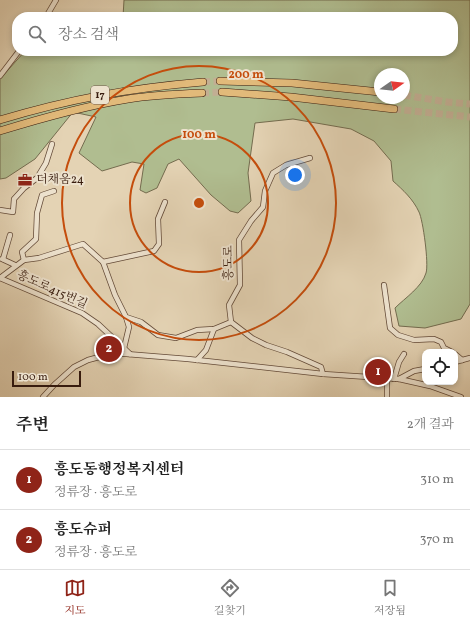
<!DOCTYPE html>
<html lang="ko">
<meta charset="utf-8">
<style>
body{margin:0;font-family:Vollkorn,"Noto Serif KR",serif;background:#f2f2f2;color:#222}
.controls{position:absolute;right:12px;bottom:12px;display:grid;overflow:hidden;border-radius:8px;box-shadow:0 2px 6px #0003}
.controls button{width:36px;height:36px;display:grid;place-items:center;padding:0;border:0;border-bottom:1px solid #e0e0e0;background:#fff;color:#222;font:20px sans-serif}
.compass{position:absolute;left:374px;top:68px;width:36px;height:36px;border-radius:50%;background:#fff;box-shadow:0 2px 6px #0003;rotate:76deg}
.scale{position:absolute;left:12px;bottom:10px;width:69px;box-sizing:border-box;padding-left:4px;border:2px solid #381c0e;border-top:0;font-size:11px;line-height:14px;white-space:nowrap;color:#381c0e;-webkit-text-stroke:3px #ede2ce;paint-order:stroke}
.you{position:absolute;left:295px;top:175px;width:14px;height:14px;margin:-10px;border:3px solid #fff;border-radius:50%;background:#1a73e8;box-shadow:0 0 0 6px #1a73e833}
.badge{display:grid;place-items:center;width:26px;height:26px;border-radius:50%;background:#8f2418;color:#fff;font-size:13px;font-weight:700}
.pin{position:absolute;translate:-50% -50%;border:2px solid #fff;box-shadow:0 1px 4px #0006}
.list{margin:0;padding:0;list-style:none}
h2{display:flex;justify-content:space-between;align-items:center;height:52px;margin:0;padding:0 16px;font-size:17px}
h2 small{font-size:13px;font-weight:400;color:#767676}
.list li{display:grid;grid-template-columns:26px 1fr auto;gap:12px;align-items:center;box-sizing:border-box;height:60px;padding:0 16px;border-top:1px solid #e0e0e0}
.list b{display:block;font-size:15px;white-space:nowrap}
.list p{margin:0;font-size:13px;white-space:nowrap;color:#767676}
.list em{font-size:13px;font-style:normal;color:#767676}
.icon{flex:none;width:22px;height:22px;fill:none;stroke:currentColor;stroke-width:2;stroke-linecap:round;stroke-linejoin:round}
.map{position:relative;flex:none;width:470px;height:397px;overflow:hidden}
.search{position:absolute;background:#fff;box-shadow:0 2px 6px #0003;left:12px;right:12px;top:12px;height:44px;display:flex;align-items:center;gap:10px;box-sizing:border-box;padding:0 14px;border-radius:16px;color:#767676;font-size:15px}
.sheet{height:172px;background:#fff}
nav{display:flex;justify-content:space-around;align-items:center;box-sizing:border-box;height:56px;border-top:1px solid #e0e0e0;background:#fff;font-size:11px;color:#767676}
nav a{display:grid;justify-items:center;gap:2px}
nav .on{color:#8f2418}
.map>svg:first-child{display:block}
</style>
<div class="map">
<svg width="470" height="397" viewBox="0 0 470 397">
<rect width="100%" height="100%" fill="#e4d3b4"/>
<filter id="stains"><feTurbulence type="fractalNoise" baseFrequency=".005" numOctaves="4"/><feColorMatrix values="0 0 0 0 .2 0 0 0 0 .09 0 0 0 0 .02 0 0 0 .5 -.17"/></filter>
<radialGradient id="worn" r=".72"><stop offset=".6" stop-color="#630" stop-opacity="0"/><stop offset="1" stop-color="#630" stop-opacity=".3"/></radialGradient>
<path fill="#b0bd90" stroke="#746c4f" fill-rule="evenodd" d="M124,0H470V304L461,319L425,328L399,326L395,308C405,298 422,287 426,273C429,264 423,220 419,212C413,199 403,190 393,181L391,161L374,141L351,129L293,119L255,123L248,173L251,201L238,213L230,211L211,195L179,159L168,164L157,188L146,193L140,190L144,164L132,162L102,171L79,153L96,117L73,112L35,159L6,178L0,179V79L25,51H453V17H123ZM380,74H404V98H380Z"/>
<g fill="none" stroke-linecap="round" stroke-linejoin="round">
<g stroke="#c2ae93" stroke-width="7" stroke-dasharray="7 3.5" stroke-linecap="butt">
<polyline points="203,82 220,81"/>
<polyline points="202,93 222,92"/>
<polyline points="404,95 447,102 470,104"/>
<polyline points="394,109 470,117"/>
</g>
<defs>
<g id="minor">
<polyline points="46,17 56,0"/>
<polyline points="0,76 19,51"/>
<polyline points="0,210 13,212 14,199 24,188 37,178 46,163 52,144"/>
<polyline points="2,259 15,265"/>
<polyline points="3,259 10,235"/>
<polyline points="24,260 22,252 36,239 37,213 42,195 54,191"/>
<polyline points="103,262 154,251 159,244 158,219 165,202"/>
<polyline points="0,278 24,260 39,258 83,244 103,262 115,295 126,317 141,322 158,335 176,338 197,330 214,329 231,322 229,305 240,285 239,240 251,221 263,207 265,191 273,173 286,165 310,158"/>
<polyline points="0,278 82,313 98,324 130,354"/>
<polyline points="384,285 390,328 398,335 414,340 434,339 441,342 444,348 452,352"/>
<polyline points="231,322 252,338 266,345 287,352 321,367 323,374"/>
<polyline points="124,348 129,327 126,317"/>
<polyline points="455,354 462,360"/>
<polyline points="197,360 206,350 214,329"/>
<polyline points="455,362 470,358"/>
<polyline points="394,379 399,362 404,354"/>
<polyline points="399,379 414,371 425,369"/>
<polyline points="43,397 54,385 74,367 88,360 114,353 188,359 323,374 399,379 430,386 461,397"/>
<polyline points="387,397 387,378"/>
</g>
<g id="highway">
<polyline points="220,81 292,83 380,92"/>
<polyline points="222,92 291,97 394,109"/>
<path d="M0,120C69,99 131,88 203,82"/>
<path d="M0,131C42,118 85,106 128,99C152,95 177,94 202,93"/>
</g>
</defs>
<use href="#minor" stroke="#634a38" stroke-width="6"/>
<use href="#highway" stroke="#381c0e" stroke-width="8"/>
<use href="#minor" stroke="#ede2ce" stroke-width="4.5"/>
<use href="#highway" stroke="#e2ba7a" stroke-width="7"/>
</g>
<g fill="none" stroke="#c54d0c" stroke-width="2">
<circle cx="199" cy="203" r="69"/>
<circle cx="199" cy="203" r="137"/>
</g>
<defs>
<symbol id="office-bare" viewBox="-9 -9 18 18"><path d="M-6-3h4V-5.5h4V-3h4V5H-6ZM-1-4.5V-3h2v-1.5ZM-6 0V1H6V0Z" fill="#8f2418" stroke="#ede2ce" stroke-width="2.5" paint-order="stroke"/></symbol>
</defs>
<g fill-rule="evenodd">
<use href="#office-bare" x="15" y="170" width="20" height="20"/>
</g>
<g text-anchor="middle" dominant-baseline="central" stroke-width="4" stroke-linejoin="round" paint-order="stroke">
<rect fill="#ede2ce" stroke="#6e5748" stroke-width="1" x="91" y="86" width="18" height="18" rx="3"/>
<g font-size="11" font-weight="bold" fill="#381c0e">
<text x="100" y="95">17</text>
</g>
<g font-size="12" fill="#381c0e" stroke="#ede2ce" text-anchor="start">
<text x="36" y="180">더채움24</text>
</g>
<g font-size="12" fill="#381c0e" stroke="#ede2ce">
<text transform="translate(229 263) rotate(-90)">흥도로</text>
<text transform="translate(52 290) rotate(24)">흥도로415번길</text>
</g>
</g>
<circle cx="199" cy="203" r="6" fill="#c54d0c" stroke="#ede2ce" stroke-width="2"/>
<g font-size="12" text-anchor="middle" font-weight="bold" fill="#c54d0c" stroke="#ede2ce" stroke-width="4" stroke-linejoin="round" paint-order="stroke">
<text x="246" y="78">200 m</text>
<text x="199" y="138">100 m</text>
</g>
<rect width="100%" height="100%" filter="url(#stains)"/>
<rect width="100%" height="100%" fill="url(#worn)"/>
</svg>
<div class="controls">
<button><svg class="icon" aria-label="locate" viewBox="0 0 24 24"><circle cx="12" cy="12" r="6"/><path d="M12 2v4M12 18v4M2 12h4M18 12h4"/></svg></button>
</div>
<svg class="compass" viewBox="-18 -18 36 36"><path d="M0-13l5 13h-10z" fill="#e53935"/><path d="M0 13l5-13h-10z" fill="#767676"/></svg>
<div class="scale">100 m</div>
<div class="you"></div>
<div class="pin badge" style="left:378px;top:372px">1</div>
<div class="pin badge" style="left:109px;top:349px">2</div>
<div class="search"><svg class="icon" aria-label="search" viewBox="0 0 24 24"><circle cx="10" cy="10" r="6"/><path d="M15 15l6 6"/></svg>장소 검색</div>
</div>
<section class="sheet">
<h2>주변<small>2개 결과</small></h2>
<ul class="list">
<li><span class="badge">1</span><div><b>흥도동행정복지센터</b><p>정류장 · 흥도로</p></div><em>310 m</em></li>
<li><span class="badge">2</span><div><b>흥도슈퍼</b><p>정류장 · 흥도로</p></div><em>370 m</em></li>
</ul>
</section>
<nav>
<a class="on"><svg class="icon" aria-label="map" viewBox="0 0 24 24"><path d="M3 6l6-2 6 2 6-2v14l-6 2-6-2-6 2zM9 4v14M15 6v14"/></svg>지도</a>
<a><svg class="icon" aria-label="directions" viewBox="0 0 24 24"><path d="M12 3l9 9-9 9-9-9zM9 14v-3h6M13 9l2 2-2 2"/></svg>길찾기</a>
<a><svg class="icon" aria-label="saved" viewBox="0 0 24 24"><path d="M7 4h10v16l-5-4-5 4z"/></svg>저장됨</a>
</nav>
